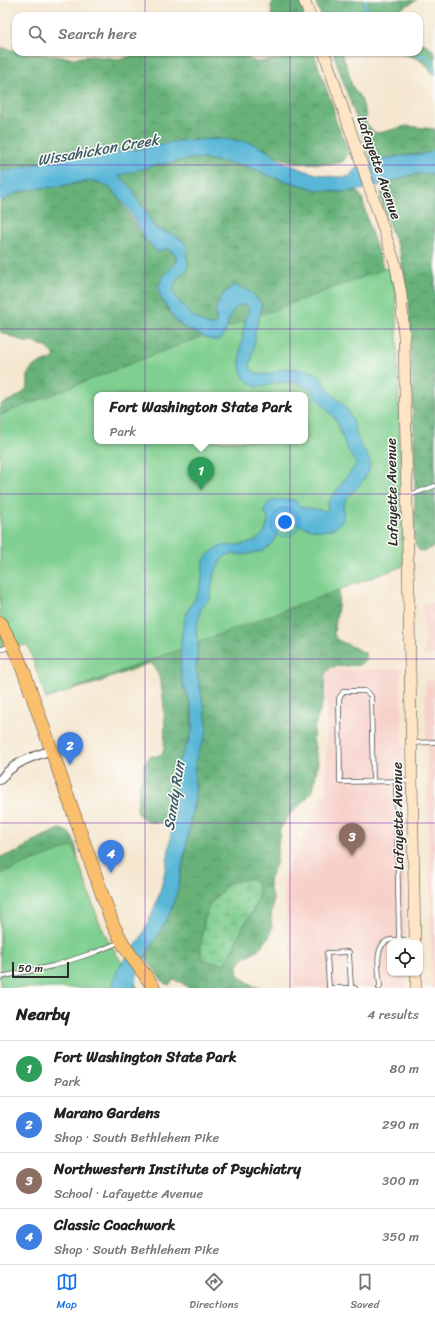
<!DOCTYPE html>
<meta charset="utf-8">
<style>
body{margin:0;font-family:Sriracha,sans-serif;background:#f6f6f6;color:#222}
.controls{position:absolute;right:12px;bottom:12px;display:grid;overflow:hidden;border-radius:8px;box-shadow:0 1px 3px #0004}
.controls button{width:36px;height:36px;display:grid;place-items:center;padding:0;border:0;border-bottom:1px solid #e0e0e0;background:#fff;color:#222;font:20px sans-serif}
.scale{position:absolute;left:12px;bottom:10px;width:57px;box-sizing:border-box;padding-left:4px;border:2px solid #2b2b2b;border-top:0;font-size:11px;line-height:14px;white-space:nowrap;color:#2b2b2b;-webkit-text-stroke:3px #fdfcf7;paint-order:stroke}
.you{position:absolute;left:285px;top:522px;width:14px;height:14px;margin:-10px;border:3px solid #fff;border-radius:50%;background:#1a73e8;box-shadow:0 0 0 6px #1a73e833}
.badge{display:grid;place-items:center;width:26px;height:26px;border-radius:50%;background:#1a73e8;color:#fff;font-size:13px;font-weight:700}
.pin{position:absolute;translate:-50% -33px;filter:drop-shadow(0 1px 2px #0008)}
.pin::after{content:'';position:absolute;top:21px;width:14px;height:12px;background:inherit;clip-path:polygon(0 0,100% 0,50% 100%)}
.popup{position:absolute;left:94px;top:392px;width:214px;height:52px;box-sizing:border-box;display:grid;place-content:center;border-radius:8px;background:#fff;filter:drop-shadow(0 1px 3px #0005);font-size:13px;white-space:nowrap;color:#767676}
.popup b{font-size:15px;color:#222}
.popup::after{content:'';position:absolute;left:50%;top:100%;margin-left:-8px;border:8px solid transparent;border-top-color:#fff}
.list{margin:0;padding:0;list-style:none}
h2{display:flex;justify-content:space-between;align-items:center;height:52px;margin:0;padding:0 16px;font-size:17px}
h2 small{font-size:13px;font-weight:400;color:#767676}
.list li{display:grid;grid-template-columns:26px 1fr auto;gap:12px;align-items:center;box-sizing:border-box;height:56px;padding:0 16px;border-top:1px solid #e0e0e0}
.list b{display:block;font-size:15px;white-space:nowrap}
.list p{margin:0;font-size:13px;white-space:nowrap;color:#767676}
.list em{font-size:13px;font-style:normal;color:#767676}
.icon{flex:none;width:22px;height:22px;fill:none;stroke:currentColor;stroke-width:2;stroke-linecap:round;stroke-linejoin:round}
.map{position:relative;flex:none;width:435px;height:988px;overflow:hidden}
.search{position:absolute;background:#fff;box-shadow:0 1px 3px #0004;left:12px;right:12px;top:12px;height:44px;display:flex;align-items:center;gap:10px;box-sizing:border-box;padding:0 14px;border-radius:12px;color:#767676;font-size:15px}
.sheet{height:276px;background:#fff}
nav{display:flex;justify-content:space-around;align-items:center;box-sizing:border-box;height:56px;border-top:1px solid #e0e0e0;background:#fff;font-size:11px;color:#767676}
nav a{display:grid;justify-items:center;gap:2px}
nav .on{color:#1a73e8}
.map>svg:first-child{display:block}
</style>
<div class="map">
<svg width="435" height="988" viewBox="0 0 435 988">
<defs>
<pattern id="forest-crowns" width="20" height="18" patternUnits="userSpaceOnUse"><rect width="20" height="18" fill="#67b27a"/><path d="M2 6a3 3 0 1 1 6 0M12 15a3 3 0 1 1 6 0" fill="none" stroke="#559164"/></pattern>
<pattern id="wetland-marsh" width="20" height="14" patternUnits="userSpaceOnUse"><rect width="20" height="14" fill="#7fcf90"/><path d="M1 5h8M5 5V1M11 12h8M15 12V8" fill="none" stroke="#68a876"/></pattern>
</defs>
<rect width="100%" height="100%" fill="#fdfcf7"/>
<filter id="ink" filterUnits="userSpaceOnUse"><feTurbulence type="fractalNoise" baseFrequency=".025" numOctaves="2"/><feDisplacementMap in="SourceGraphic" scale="8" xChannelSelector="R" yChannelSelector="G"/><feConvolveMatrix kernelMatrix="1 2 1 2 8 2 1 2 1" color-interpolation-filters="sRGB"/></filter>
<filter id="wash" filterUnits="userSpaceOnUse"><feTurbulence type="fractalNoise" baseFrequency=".012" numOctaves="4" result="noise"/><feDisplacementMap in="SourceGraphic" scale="16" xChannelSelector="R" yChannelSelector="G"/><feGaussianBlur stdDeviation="0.9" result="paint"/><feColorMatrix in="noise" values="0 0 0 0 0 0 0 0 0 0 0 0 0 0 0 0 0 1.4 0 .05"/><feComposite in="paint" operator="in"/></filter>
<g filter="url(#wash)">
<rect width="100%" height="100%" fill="#f5e7d0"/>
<g fill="#f7d0c9">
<polygon points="423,603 435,603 435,655 425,655"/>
<polygon points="401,669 406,943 390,943 390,973 406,973 406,988 295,988 284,896 284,876 326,792 326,670"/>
<polygon points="435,680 435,988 433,988 425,681"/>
</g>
<g fill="url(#forest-crowns)" stroke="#496e52" fill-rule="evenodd">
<polygon points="274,0 300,0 304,16 272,16 271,6"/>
<polygon points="315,0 417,0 402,8 393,11 392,16 321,16"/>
<path d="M419,40L421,43L425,44L435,52V76C429,69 424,62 416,58C410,56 405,55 400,52H419Z"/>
<polygon points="0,47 16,51 16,52 74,58 91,56 122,59 144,52 246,52 249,59 256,62 283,59 285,58 290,52 314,52 318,66 333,107 335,118 347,147 348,155 342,162 332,164 296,163 275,156 265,149 217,139 198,140 178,141 140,149 64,158 0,172"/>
<polygon points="333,52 341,52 348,70 352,86 361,99 366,115 366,123 374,132 379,133 406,126 435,129 435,154 416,154 371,161"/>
<path d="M197,158L230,163L245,166L257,170L269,176L318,190L344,192L357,190L362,198L370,229L387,278L391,302L394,332L398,457L397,498L400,541L397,554L389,560L371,569L350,574L345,577L340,585L338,606L334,634L336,639L365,653L367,659L359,665L331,667L325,674L324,698L315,726L313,739L318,762L313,790L306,799L290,814L280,829L276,864L269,880L270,890L273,898L271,920L272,927L269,937L259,949L247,956L238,965L237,973L240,977L252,985L260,988H188L181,982L173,980L169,985L164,983L145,958C153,940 165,925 172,907C180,886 183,863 187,842C189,826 194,810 195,794C196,786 194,778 194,770C194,752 207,743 207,723L196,668L198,643L196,631L201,609L210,598L214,574L222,559L227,555L237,554L244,555L257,552L263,551L269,546L274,541L281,521L285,519C300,526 323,536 338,525C340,523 342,521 343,518C344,514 343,509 343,505C350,492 369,481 370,465C371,457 363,451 359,444C355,435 355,426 351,417C346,406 337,401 330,392C324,385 321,375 312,371C308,370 288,368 284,369C279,369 275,373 270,374C263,376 251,373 250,366L255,340V333L262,305L251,292L234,285C225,290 217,301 216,312C216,317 218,320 215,325H210L204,323L190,314L179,302L174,294L173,288L176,280L187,269L188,262L186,257L187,246L182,240L174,235L157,229L152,223L148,214L136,197L133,189L118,176L151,166ZM248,879H251L258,885L259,894L254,908L242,928L237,940L226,961L224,964C216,962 209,963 202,958C199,947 204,914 210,904C215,897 223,890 228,883Z"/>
<path d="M427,173L435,174V546C423,552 417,555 414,539L415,475L409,303L400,253L387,220L381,200L382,190L386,184L414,174Z"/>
<path d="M91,181L107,186L116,193L144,239L152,246L155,250L162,251L166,248L176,255C177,266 169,270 163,278V302L173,317L180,325L207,339L227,327C229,315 232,306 245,304L249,309L245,322L295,382L336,420L181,646V674L183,685L188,697L191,708L192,731L175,773V788L172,823L150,822L142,818L138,814L137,808L139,794V785L143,776L144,764L150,756C156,757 161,756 164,750C165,728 166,682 153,665L150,663L97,683L79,688L64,690L97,441H305V395H97L0,416V404C8,401 23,396 27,387C30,380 24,374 33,367C40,361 49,363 55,356L48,348L36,343L25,342L0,332V202L11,195L27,189L67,186Z"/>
<path d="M60,829C76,832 77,849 78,862L0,955V857L18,852L33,841Z"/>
</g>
<path fill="url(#wetland-marsh)" stroke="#557d5e" d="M248,879H251L258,885L259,894L254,908L242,928L237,940L226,961L224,964C216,962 209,963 202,958C199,947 204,914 210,904C216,897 223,890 228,883Z"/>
<g fill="#7fcf90" stroke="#557d5e" fill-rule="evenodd">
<path d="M390,267L396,286L403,566L46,699L28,645L0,648V415L163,351ZM97,395H305V441H97Z"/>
<polygon points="73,846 99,922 110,944 138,988 0,988 0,874"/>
</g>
<path fill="#58b7d7" stroke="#427181" d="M217,139C228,140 240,140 251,143C264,147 274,157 286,163C305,172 326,178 347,177L350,176L354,170L371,161L394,157L431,153L435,154V174H414L371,188L344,192L318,190L269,176L257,170L245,166L230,163L197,158L151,166L119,176L133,189L136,197L148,214L152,223L156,229L174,235L182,240L187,246L186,257L188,262L187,269L176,280L173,288L174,294L179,302L190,314L204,323L210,325H215C218,320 215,315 216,309C219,299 226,290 234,285L251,292L262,305L255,333V340L250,366C251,373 263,376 270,374C275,373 278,369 284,369C287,368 307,370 311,371C322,374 324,386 331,393C338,400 346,406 350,415C355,424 355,435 360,444C363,451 371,457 370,465C369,479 354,489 346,500C341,507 346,515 341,522C329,539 300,526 285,519L281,522L274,541L269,546L263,551L257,552L244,555L237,554L227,555L222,559L214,574L210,598L201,609L196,631L198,643L196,668L207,723C207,742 197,748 195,764C193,774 196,784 195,794C194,804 191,814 190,824C185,851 181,879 173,905C165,929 134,965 135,988H113C113,967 130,956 140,939C152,918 160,895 165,871C171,845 173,817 175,790C176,785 174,778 175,772C178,757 190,745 192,730C194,720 192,708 189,698C186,689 181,681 181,672C180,652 180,631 187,612C191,604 197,597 200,588C203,580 201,570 204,561C205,557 210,553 214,550C224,544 226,546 236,545C256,543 267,537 268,517L264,513L265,507L272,500L289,499L295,500L301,507L326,511L328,508L327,505L330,499L355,466L356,463L347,449L336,420L309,388L295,382L273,383L265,386L256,387L245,379L241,372L240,364V351L245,322L249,309L245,304C217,308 238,356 200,335C194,332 187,329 181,325C175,321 172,315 168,308C164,302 157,295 159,286C161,271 192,261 166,248L159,252L155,250C152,245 149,243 145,239C143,237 142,234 141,231C129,212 117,183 91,181C81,181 65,186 55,187C31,189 21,189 0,202V172L64,158L140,149L178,141Z"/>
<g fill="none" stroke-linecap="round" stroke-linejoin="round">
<g stroke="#58b7d7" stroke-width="2.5">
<polyline points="366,0 366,8 373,14 374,16"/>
<path d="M413,52L414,54C418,56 420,55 424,56C432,58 433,67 435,73"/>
<polyline points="431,156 435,150"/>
</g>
</g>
</g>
<g filter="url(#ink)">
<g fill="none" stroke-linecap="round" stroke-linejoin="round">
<defs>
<g id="service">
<polyline points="407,496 435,486"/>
<polyline points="0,650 11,646"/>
<polyline points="411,743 435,742"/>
<polyline points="373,782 371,696 365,691 344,691 339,698 340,782 411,781"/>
<polyline points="396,782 399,940"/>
<polyline points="0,977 53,966 96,952 120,942"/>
<polyline points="351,987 349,952 327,953 329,988 355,988"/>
<path d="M379,988L380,986C379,973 373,944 390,940C398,939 407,940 415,941"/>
</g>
<path id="minor" d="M0,780C13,762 32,757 52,750"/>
<g id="secondary">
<polyline points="304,0 310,16"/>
<polyline points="324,52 395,263 401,293 404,337 415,943"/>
<polyline points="416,973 416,988"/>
</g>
<polyline id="primary" points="0,623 13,646 24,672 113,925 125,947 154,988"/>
</defs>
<use href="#service" stroke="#494744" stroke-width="5.5"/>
<use href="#minor" stroke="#494744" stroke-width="10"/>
<use href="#secondary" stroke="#494744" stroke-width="12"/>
<use href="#primary" stroke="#494744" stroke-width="14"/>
<use href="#service" stroke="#fff" stroke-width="4"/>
<use href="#minor" stroke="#fff" stroke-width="8"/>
<use href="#secondary" stroke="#fde5c5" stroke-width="11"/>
<use href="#primary" stroke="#f9bf6d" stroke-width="13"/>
</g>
</g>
<path fill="none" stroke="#7b2cbf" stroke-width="1" stroke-opacity="0.55" d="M145,0V16M290,0V16M145,52V988M290,52V988M0,165H435M0,329H435M0,494H435M0,659H435M0,823H435"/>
<g text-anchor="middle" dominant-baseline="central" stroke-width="3" stroke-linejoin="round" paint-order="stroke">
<g font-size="14" fill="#2b2b2b" stroke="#fdfcf7">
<text transform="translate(379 168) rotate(71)">Lafayette Avenue</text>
<text transform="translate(392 492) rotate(-91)">Lafayette Avenue</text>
<text transform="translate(398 816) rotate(-91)">Lafayette Avenue</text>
</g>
<g font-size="15" font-style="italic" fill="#3b5c67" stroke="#fdfcf7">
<text transform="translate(98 150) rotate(-10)">Wissahickon Creek</text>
<text transform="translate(174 796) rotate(-81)">Sandy Run</text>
</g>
</g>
</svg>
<div class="controls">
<button><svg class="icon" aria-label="locate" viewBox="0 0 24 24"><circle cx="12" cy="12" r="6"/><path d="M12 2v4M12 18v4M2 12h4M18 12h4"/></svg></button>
</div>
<div class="scale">50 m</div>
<div class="you"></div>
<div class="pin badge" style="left:201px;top:490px;background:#2e9e5b">1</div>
<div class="popup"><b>Fort Washington State Park</b>Park</div>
<div class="pin badge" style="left:70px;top:765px;background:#3f7fe0">2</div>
<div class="pin badge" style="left:352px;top:856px;background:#8d6e63">3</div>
<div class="pin badge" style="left:111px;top:873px;background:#3f7fe0">4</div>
<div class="search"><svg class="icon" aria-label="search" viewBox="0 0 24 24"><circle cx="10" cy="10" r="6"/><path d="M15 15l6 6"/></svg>Search here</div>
</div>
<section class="sheet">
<h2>Nearby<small>4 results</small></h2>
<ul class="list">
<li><span class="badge" style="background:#2e9e5b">1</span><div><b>Fort Washington State Park</b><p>Park</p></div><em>80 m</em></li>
<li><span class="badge" style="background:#3f7fe0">2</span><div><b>Marano Gardens</b><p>Shop · South Bethlehem Pike</p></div><em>290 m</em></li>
<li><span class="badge" style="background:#8d6e63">3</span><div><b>Northwestern Institute of Psychiatry</b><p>School · Lafayette Avenue</p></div><em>300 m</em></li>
<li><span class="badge" style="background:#3f7fe0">4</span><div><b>Classic Coachwork</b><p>Shop · South Bethlehem Pike</p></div><em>350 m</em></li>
</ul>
</section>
<nav>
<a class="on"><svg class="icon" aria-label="map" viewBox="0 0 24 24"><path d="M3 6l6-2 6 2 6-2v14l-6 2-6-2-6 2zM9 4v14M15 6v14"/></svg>Map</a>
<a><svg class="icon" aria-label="directions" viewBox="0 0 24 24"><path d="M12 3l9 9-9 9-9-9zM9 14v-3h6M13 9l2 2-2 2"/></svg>Directions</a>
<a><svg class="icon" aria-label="saved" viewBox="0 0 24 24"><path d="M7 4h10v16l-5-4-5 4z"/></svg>Saved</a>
</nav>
